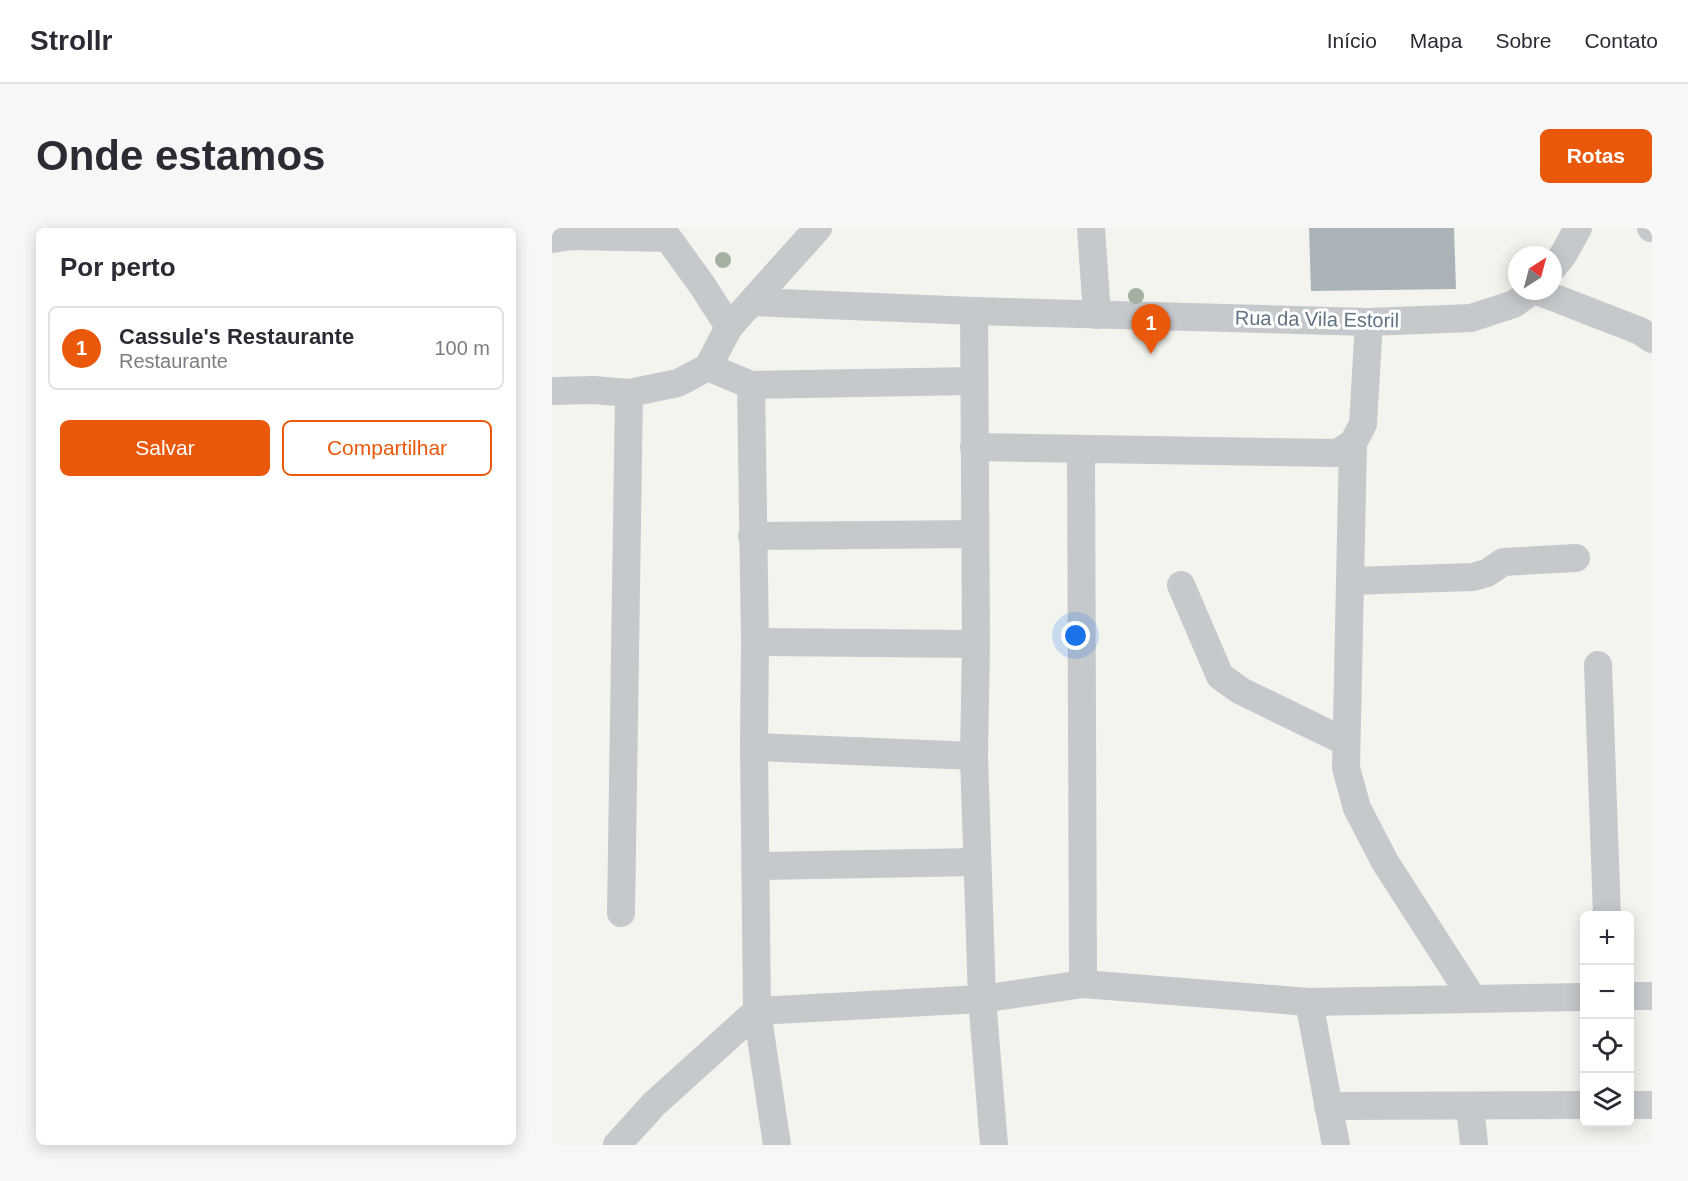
<!DOCTYPE html>
<html lang="pt">
<meta charset="utf-8">
<style>
body{margin:0;font-family:Arial,sans-serif;background:#f7f7f7;color:#2b2b33}
.controls{position:absolute;right:18px;bottom:18px;display:grid;overflow:hidden;border-radius:9px;box-shadow:0 3px 15px #0003}
.controls button{width:54px;height:54px;display:grid;place-items:center;padding:0;border:0;border-bottom:2px solid #e1e1e2;background:#fff;color:#2b2b33;font:30px sans-serif}
.compass{position:absolute;left:956px;top:18px;width:54px;height:54px;border-radius:50%;background:#fff;box-shadow:0 3px 15px #0003;rotate:36deg}
.you{position:absolute;left:524px;top:408px;width:21px;height:21px;margin:-15px;border:4px solid #fff;border-radius:50%;background:#1a73e8;box-shadow:0 0 0 9px #1a73e833}
.badge{display:grid;place-items:center;width:39px;height:39px;border-radius:50%;background:#ea580c;color:#fff;font-size:20px;font-weight:700}
.pin{position:absolute;translate:-50% -50px;filter:drop-shadow(0 2px 3px #0008)}
.pin::after{content:'';position:absolute;top:32px;width:21px;height:18px;background:inherit;clip-path:polygon(0 0,100% 0,50% 100%)}
.list{margin:0;padding:0;list-style:none}
h2{display:flex;justify-content:space-between;align-items:center;height:78px;margin:0;padding:0 24px;font-size:26px}
h2 small{font-size:20px;font-weight:400;color:#7c7c81}
.list li{display:grid;grid-template-columns:39px 1fr auto;gap:18px;align-items:center;box-sizing:border-box;height:84px;margin:0 12px 12px;padding:0 12px;border:2px solid #e1e1e2;border-radius:9px}
.list b{display:block;font-size:22px;white-space:nowrap}
.list p{margin:0;font-size:20px;white-space:nowrap;color:#7c7c81}
.list em{font-size:20px;font-style:normal;color:#7c7c81}
.actions{display:flex;gap:12px;padding:18px 24px}
.actions a{flex:1;padding:14px 0;border:2px solid #ea580c;border-radius:9px;text-align:center;font-size:21px;color:#ea580c}
.actions .main{background:#ea580c;color:#fff}
.icon{flex:none;width:33px;height:33px;fill:none;stroke:currentColor;stroke-width:2;stroke-linecap:round;stroke-linejoin:round}
.map{position:relative;flex:none;width:1100px;height:917px;overflow:hidden;border-radius:9px}
header{display:flex;align-items:center;gap:36px;box-sizing:border-box;height:84px;padding:0 30px;background:#fff;border-bottom:2px solid #e1e1e2}
header strong{font-size:28px}
nav{display:flex;gap:33px;margin-inline-start:auto;font-size:21px}
.intro{display:flex;align-items:center;justify-content:space-between;box-sizing:border-box;height:144px;padding:0 36px}
h1{margin:0;font-size:42px}
.button{padding:15px 27px;border-radius:9px;background:#ea580c;color:#fff;font-size:21px;font-weight:700}
main{display:flex;gap:36px;padding:0 36px}
aside{flex:1;background:#fff;border-radius:9px;box-shadow:0 3px 15px #0003}
.map>svg:first-child{display:block}
</style>
<header>
<strong>Strollr</strong>
<nav><a>Início</a><a>Mapa</a><a>Sobre</a><a>Contato</a></nav>
</header>
<div class="intro"><h1>Onde estamos</h1><a class="button">Rotas</a></div>
<main>
<aside>
<h2>Por perto<small></small></h2>
<ul class="list">
<li><span class="badge">1</span><div><b>Cassule's Restaurante</b><p>Restaurante</p></div><em>100 m</em></li>
</ul>
<div class="actions"><a class="main">Salvar</a><a>Compartilhar</a></div>
</aside>
<div class="map">
<svg width="1100" height="917" viewBox="0 0 1100 917">
<rect width="100%" height="100%" fill="#f4f4ef"/>
<polygon fill="#abb3b8" points="757,0 902,0 904,61 759,63"/>
<g fill="none" stroke-linecap="round" stroke-linejoin="round">
<g stroke="#c6c9cc" stroke-width="28">
<polyline points="539,0 545,87"/>
<polyline points="1099,0 1100,0"/>
<polyline points="0,11 20,8 116,10 150,57 177,99"/>
<polyline points="1001,39 1011,27 1026,0"/>
<polyline points="985,63 1088,103 1100,111"/>
<polyline points="201,74 422,83 817,94 919,90 962,76 979,63"/>
<polyline points="422,83 424,416 422,528 430,771 442,917"/>
<polyline points="156,139 199,157 421,153"/>
<polyline points="199,157 203,414 202,519 205,783 225,917"/>
<polyline points="0,163 42,162 77,165 126,155 156,139 177,99 266,0"/>
<polyline points="801,215 794,540 805,580 833,634 921,771"/>
<polyline points="422,219 785,225 801,215 811,196 817,94"/>
<polyline points="529,222 531,756"/>
<polyline points="200,308 423,306"/>
<polyline points="798,353 921,349 935,345 951,334 1024,330"/>
<polyline points="629,357 668,448 689,463 794,514"/>
<polyline points="203,414 424,416"/>
<polyline points="1046,437 1055,688"/>
<polyline points="202,519 422,528"/>
<polyline points="204,638 425,634"/>
<polyline points="69,685 77,165"/>
<polyline points="1078,768 1100,768"/>
<polyline points="757,774 784,917"/>
<polyline points="1078,877 1100,877"/>
<polyline points="776,878 1032,877"/>
<polyline points="918,878 922,917"/>
<polyline points="65,917 102,876 205,783 430,771 531,756 757,774 1032,769"/>
</g>
</g>
<g fill="#a5b1a0">
<circle cx="171" cy="32" r="8"/>
<circle cx="584" cy="68" r="8"/>
</g>
<g text-anchor="middle" dominant-baseline="central" stroke-width="6" stroke-linejoin="round" paint-order="stroke">
<g font-size="20" fill="#617383" stroke="#fff">
<text transform="translate(765 91) rotate(1)">Rua da Vila Estoril</text>
</g>
</g>
</svg>
<div class="controls">
<button>+</button>
<button>−</button>
<button><svg class="icon" aria-label="locate" viewBox="0 0 24 24"><circle cx="12" cy="12" r="6"/><path d="M12 2v4M12 18v4M2 12h4M18 12h4"/></svg></button>
<button><svg class="icon" aria-label="layers" viewBox="0 0 24 24"><path d="M12 4l9 5-9 5-9-5zM3 14l9 5 9-5"/></svg></button>
</div>
<svg class="compass" viewBox="-18 -18 36 36"><path d="M0-13l5 13h-10z" fill="#e53935"/><path d="M0 13l5-13h-10z" fill="#7c7c81"/></svg>
<div class="you"></div>
<div class="pin badge" style="left:599px;top:126px">1</div>
</div>
</main>
